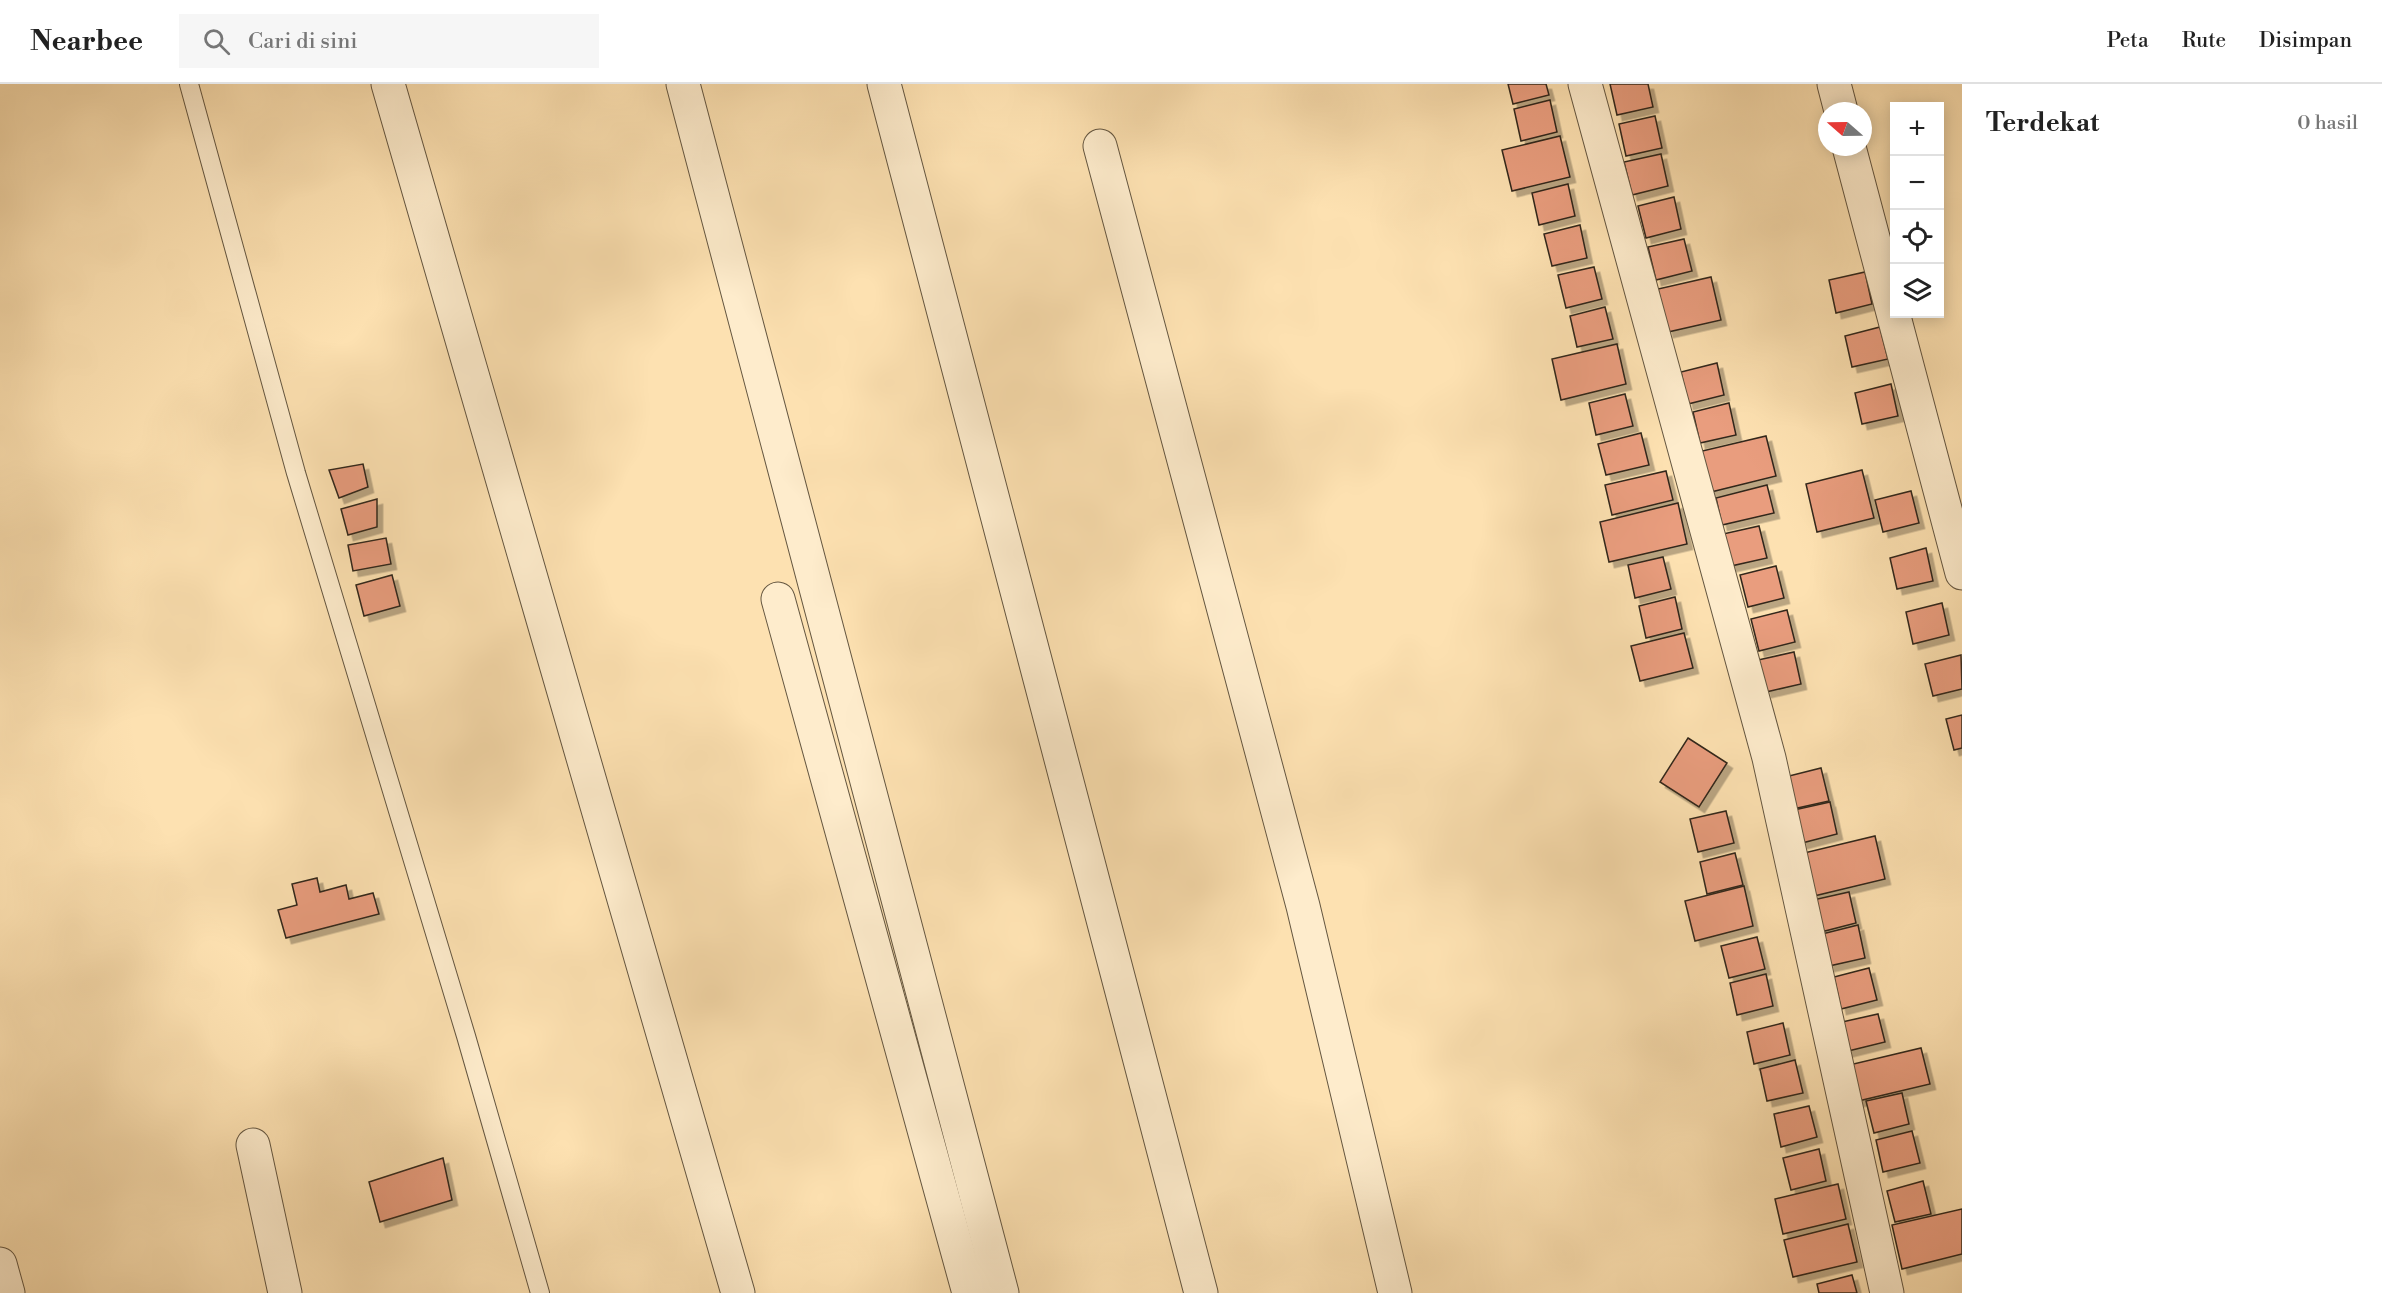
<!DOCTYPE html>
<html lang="id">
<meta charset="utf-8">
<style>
body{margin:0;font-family:"Libre Bodoni",serif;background:#f6f6f6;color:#222}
.controls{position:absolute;right:18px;top:18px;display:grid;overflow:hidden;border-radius:0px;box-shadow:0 3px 15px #0003}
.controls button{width:54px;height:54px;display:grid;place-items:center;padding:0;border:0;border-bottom:2px solid #e0e0e0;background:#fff;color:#222;font:30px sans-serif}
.compass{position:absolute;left:1818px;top:18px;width:54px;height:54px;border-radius:50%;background:#fff;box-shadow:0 3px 15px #0003;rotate:290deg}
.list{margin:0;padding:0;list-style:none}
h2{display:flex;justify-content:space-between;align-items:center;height:78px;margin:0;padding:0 24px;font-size:26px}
h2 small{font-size:20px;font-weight:400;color:#767676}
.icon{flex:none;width:33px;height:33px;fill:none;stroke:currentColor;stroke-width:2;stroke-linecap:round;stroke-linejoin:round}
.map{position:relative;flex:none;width:1962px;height:1209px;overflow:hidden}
header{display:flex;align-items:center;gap:36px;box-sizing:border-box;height:84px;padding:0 30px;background:#fff;border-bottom:2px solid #e0e0e0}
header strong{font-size:28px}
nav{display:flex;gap:33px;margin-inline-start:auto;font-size:21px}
.search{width:420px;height:54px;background:#f6f6f6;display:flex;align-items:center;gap:15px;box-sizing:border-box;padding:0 21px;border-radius:0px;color:#767676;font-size:22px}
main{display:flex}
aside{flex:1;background:#fff}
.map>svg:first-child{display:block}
</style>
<header>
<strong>Nearbee</strong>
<div class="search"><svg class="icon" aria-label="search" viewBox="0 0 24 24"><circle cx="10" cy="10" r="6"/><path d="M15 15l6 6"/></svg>Cari di sini</div>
<nav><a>Peta</a><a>Rute</a><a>Disimpan</a></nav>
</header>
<main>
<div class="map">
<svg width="1962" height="1209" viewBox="0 0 1962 1209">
<defs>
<filter id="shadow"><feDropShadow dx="5.5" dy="5.5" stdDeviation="0" flood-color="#0004"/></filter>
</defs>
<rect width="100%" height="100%" fill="#fde1b1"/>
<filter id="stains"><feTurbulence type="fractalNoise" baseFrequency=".00333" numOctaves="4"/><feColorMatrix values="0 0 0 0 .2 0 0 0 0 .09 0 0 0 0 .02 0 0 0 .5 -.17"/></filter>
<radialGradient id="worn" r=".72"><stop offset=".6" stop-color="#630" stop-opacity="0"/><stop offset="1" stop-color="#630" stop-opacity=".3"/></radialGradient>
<g fill="#e99d7e" stroke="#31271a" stroke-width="1.5" filter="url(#shadow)">
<polygon points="1508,0 1546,0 1549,11 1513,20"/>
<polygon points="1610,0 1648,0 1653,23 1617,31"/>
<polygon points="1550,16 1557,48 1521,57 1514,25"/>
<polygon points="1655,32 1662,64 1626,72 1619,40"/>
<polygon points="1560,52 1570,93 1512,107 1502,66"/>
<polygon points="1661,70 1668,102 1632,111 1624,78"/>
<polygon points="1568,100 1575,132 1539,141 1532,109"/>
<polygon points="1674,113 1681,145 1646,154 1638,122"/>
<polygon points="1580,141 1587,174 1552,182 1544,150"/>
<polygon points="1684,155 1692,187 1656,196 1648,163"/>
<polygon points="1594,183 1602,215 1566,224 1558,191"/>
<polygon points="1865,188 1872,220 1836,229 1829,196"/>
<polygon points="1711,193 1721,236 1668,248 1658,205"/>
<polygon points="1605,223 1613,255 1577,263 1570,232"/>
<polygon points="1880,243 1888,275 1852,283 1845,252"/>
<polygon points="1617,260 1626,300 1561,316 1552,275"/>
<polygon points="1717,279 1724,311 1688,320 1681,288"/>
<polygon points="1891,300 1898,332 1862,340 1855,309"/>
<polygon points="1625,310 1633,342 1596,351 1589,319"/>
<polygon points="1729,319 1736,351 1700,359 1693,328"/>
<polygon points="1641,349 1649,381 1606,391 1598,360"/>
<polygon points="1766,352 1776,392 1707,409 1698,368"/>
<polygon points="363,380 368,403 339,414 329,386"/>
<polygon points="1862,386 1874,434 1817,448 1806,400"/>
<polygon points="1666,387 1673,416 1612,431 1605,401"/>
<polygon points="1767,401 1774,429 1722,441 1716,414"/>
<polygon points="1911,407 1919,439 1883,448 1875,416"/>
<polygon points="377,415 377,443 348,451 341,425"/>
<polygon points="1678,419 1687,460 1609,478 1600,438"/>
<polygon points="1759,442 1767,474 1731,482 1723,450"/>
<polygon points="386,454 391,480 353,487 348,461"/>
<polygon points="1926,464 1933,497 1897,505 1890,474"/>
<polygon points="1663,473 1671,505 1635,514 1628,481"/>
<polygon points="1776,482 1784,514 1748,523 1740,491"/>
<polygon points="392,491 400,522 364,532 356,501"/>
<polygon points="1675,513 1682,545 1646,554 1639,522"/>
<polygon points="1942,519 1949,551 1913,560 1906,528"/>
<polygon points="1787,526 1795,558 1759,567 1751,535"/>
<polygon points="1684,549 1693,584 1640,597 1631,562"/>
<polygon points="1794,568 1801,600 1766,608 1758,576"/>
<polygon points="1961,571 1962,605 1933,612 1925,580"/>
<polygon points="1962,631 1962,664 1954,666 1946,635"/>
<polygon points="1688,654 1727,679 1699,723 1660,698"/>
<polygon points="1821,684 1829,717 1793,725 1785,693"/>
<polygon points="1830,718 1837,750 1802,759 1794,726"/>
<polygon points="1726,727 1734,759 1698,768 1690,735"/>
<polygon points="1875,752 1885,795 1814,812 1804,769"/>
<polygon points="1735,769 1743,801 1707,810 1700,778"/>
<polygon points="317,794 320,808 346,801 349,815 373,809 379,830 286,854 278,826 297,821 292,800"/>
<polygon points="1744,802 1753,842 1695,857 1685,817"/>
<polygon points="1849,808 1856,839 1821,848 1813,816"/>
<polygon points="1858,841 1865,874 1829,882 1822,850"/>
<polygon points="1757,853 1765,885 1729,894 1721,862"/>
<polygon points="1869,884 1877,916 1841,925 1834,893"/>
<polygon points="1766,890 1773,922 1737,931 1730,899"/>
<polygon points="1878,930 1885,958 1840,969 1833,940"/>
<polygon points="1783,939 1790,971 1754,980 1747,948"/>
<polygon points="1921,964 1930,1000 1854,1018 1845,982"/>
<polygon points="1795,976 1803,1009 1767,1017 1760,985"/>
<polygon points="1902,1009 1909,1040 1874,1049 1866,1017"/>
<polygon points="1809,1022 1817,1053 1781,1063 1774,1030"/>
<polygon points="1912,1047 1920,1079 1883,1088 1876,1056"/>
<polygon points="1819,1065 1826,1097 1791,1106 1783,1074"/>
<polygon points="443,1074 452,1116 380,1138 369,1098"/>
<polygon points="1923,1097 1931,1130 1895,1138 1887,1107"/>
<polygon points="1838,1100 1846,1135 1783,1150 1775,1115"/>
<polygon points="1962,1125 1962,1170 1902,1185 1892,1141"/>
<polygon points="1848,1140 1857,1178 1793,1193 1784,1156"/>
<polygon points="1852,1191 1857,1209 1819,1209 1817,1200"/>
</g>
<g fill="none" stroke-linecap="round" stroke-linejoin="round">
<defs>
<polyline id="service" points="189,0 296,389 466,952 540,1209"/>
<g id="minor">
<polyline points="388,0 738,1209"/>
<polyline points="683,0 1002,1209"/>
<polyline points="884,0 1201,1209"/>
<polyline points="1585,0 1769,674 1887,1209"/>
<polyline points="1834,0 1841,27"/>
<polyline points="1100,62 1303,822 1395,1209"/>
<polyline points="1849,63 1962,489"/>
<polyline points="778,515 969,1209"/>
<polyline points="253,1061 285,1209"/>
<polyline points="0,1180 8,1209"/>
</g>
</defs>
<use href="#service" stroke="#645640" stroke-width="20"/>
<use href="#minor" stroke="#645640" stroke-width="35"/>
<use href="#service" stroke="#feeccc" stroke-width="18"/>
<use href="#minor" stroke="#feeccc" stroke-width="33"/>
</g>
<rect width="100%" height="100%" filter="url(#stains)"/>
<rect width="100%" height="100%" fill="url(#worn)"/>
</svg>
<div class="controls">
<button>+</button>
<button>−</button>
<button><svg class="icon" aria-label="locate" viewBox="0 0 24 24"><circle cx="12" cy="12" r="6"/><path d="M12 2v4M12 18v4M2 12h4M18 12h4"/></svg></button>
<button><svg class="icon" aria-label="layers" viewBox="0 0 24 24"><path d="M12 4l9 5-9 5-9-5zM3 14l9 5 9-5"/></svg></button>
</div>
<svg class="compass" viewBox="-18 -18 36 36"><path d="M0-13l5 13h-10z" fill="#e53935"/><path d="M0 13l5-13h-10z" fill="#767676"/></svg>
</div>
<aside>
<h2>Terdekat<small>0 hasil</small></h2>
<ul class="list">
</ul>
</aside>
</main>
